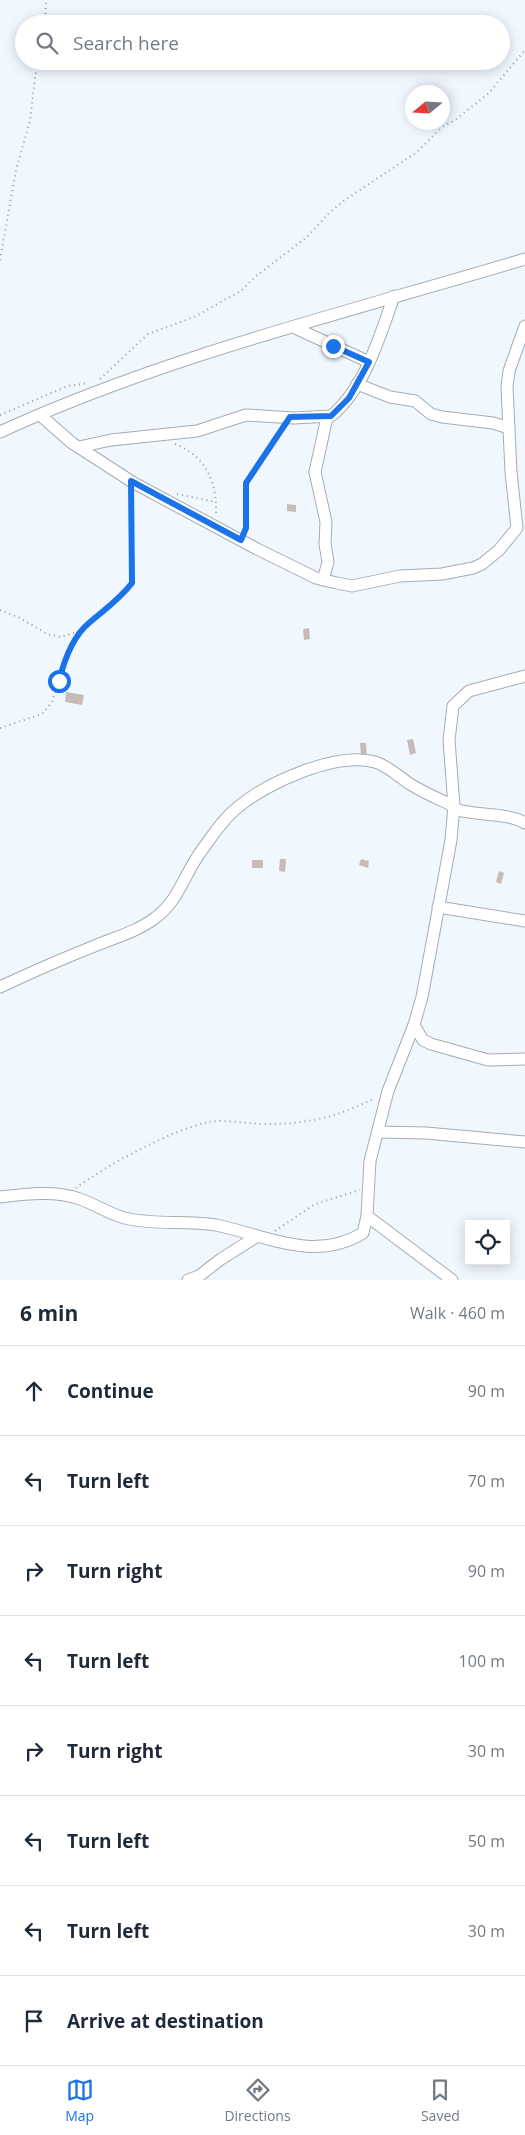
<!DOCTYPE html>
<meta charset="utf-8">
<style>
body{margin:0;font-family:"Open Sans",sans-serif;background:#f6f6f7;color:#1f2937}
.controls{position:absolute;right:15px;bottom:15px;display:grid;overflow:hidden;border-radius:0px;box-shadow:0 2px 12px #0003}
.controls button{width:45px;height:45px;display:grid;place-items:center;padding:0;border:0;border-bottom:1px solid #e0e1e3;background:#fff;color:#1f2937;font:25px sans-serif}
.compass{position:absolute;left:405px;top:85px;width:45px;height:45px;border-radius:50%;background:#fff;box-shadow:0 2px 12px #0003;rotate:252deg}
.stop{position:absolute;width:15px;height:15px;margin:-11px;border:4px solid #1a73e8;border-radius:50%;background:#fff}
.stop.end{background:#1a73e8;border-color:#fff;box-shadow:0 1px 5px #0008}
.list{margin:0;padding:0;list-style:none}
h2{display:flex;justify-content:space-between;align-items:center;height:65px;margin:0;padding:0 20px;font-size:21px}
h2 small{font-size:16px;font-weight:400;color:#747a83}
.list li{display:grid;grid-template-columns:32px 1fr auto;gap:15px;align-items:center;box-sizing:border-box;height:90px;padding:0 20px;border-top:1px solid #e0e1e3}
.list b{display:block;font-size:19px;white-space:nowrap}
.list em{font-size:16px;font-style:normal;color:#747a83}
.icon{flex:none;width:28px;height:28px;fill:none;stroke:currentColor;stroke-width:2;stroke-linecap:round;stroke-linejoin:round}
.map{position:relative;flex:none;width:525px;height:1280px;overflow:hidden}
.search{position:absolute;background:#fff;box-shadow:0 2px 12px #0003;left:15px;right:15px;top:15px;height:55px;display:flex;align-items:center;gap:12px;box-sizing:border-box;padding:0 18px;border-radius:28px;color:#747a83;font-size:19px}
.sheet{height:785px;background:#fff}
nav{display:flex;justify-content:space-around;align-items:center;box-sizing:border-box;height:70px;border-top:1px solid #e0e1e3;background:#fff;font-size:14px;color:#747a83}
nav a{display:grid;justify-items:center;gap:2px}
nav .on{color:#1a73e8}
.map>svg:first-child{display:block}
</style>
<div class="map">
<svg width="525" height="1280" viewBox="0 0 525 1280">
<rect width="100%" height="100%" fill="#f1f7fe"/>
<g fill="#c7bbb8">
<polygon points="287,504 296,505 296,512 287,511"/>
<polygon points="309,628 310,639 304,640 303,629"/>
<polygon points="66,692 84,695 82,705 65,702"/>
<polygon points="413,739 416,753 410,755 407,740"/>
<polygon points="360,743 366,743 367,756 361,756"/>
<polygon points="280,859 286,859 285,872 279,871"/>
<polygon points="361,859 369,861 368,868 359,865"/>
<rect x="252" y="860" width="11" height="8"/>
<polygon points="499,871 504,873 501,884 496,882"/>
</g>
<g fill="none" stroke-linecap="round" stroke-linejoin="round">
<defs>
<g id="minor">
<polyline points="293,327 369,362"/>
<polyline points="357,384 390,397 415,401 431,414 442,417 493,423 509,428"/>
<polyline points="40,415 72,443 134,483 257,549 316,578 337,583 352,586 400,576 442,574 473,568 482,564 499,550 517,528 511,472 507,387 509,371 525,326"/>
<path d="M0,432C168,355 349,312 525,259"/>
<path d="M79,447L111,440L197,431L246,415L294,418L331,416C365,388 380,336 394,296"/>
<polyline points="323,580 328,562 325,544 326,522 315,472 327,417"/>
<path d="M453,809C476,816 506,812 525,823"/>
<polyline points="438,907 525,921"/>
<path d="M0,987C32,972 64,958 97,945C117,937 138,931 155,918C179,901 185,872 202,850C213,835 223,819 238,807C267,783 336,751 375,762C388,766 398,776 410,784C424,793 439,799 454,806"/>
<polyline points="414,1025 423,1040 431,1044 488,1060 525,1059"/>
<polyline points="378,1132 426,1133 525,1142"/>
<path d="M0,1197C25,1194 55,1190 80,1199C97,1205 110,1215 129,1219C158,1225 186,1220 216,1225C265,1235 314,1263 363,1233L367,1216L370,1161L388,1091L414,1025L422,997L451,840L454,806L449,740L453,706L469,691L525,676"/>
<polyline points="367,1216 452,1280"/>
<polyline points="188,1280 199,1276 221,1259 256,1237"/>
</g>
</defs>
<use href="#minor" stroke="#a4acb4" stroke-width="13"/>
<g stroke="#969ba0" stroke-width="2" stroke-dasharray="1 4" stroke-linecap="butt">
<polyline points="45,24 46,0"/>
<polyline points="0,260 16,170 30,121 37,61"/>
<polyline points="100,379 148,334 194,317 241,291 255,277 307,237 329,213 345,200 417,152 442,127 455,120 489,93 525,50"/>
<polyline points="0,415 68,386 89,383"/>
<path d="M175,444C207,457 217,483 216,514"/>
<polyline points="177,494 216,502"/>
<polyline points="245,531 246,483 282,427"/>
<polyline points="0,610 20,618 47,634 60,637 82,631 88,623 110,608 132,583 133,578 130,493"/>
<polyline points="0,728 42,714 52,702 64,664 79,632"/>
<path d="M76,1188C107,1165 171,1130 209,1122C226,1119 247,1124 266,1124C308,1124 338,1117 375,1098"/>
<polyline points="275,1231 315,1204 360,1190"/>
</g>
<use href="#minor" stroke="#fff" stroke-width="11"/>
</g>
<g fill="none" stroke-linecap="round" stroke-linejoin="round">
<path stroke="#1a73e8" stroke-width="6" d="M59,681C64,661 73,636 89,623C105,609 119,600 132,583L131,481L241,540L246,528V483L290,417L331,416L349,398L369,362L333,346"/>
</g>
</svg>
<div class="controls">
<button><svg class="icon" aria-label="locate" viewBox="0 0 24 24"><circle cx="12" cy="12" r="6"/><path d="M12 2v4M12 18v4M2 12h4M18 12h4"/></svg></button>
</div>
<svg class="compass" viewBox="-18 -18 36 36"><path d="M0-13l5 13h-10z" fill="#e53935"/><path d="M0 13l5-13h-10z" fill="#747a83"/></svg>
<div class="stop" style="left:59px;top:681px"></div>
<div class="stop end" style="left:333px;top:346px"></div>
<div class="search"><svg class="icon" aria-label="search" viewBox="0 0 24 24"><circle cx="10" cy="10" r="6"/><path d="M15 15l6 6"/></svg>Search here</div>
</div>
<section class="sheet">
<h2>6 min<small>Walk · 460 m</small></h2>
<ul class="list">
<li><svg class="icon" aria-label="ahead" viewBox="0 0 24 24"><path d="M12 20V5M6 11l6-6 6 6"/></svg><div><b>Continue</b></div><em>90 m</em></li>
<li><svg class="icon" aria-label="left" viewBox="0 0 24 24"><path d="M17 20v-9H6M10 6l-5 5 5 5"/></svg><div><b>Turn left</b></div><em>70 m</em></li>
<li><svg class="icon" aria-label="right" viewBox="0 0 24 24"><path d="M7 20v-9h11M14 6l5 5-5 5"/></svg><div><b>Turn right</b></div><em>90 m</em></li>
<li><svg class="icon" aria-label="left" viewBox="0 0 24 24"><path d="M17 20v-9H6M10 6l-5 5 5 5"/></svg><div><b>Turn left</b></div><em>100 m</em></li>
<li><svg class="icon" aria-label="right" viewBox="0 0 24 24"><path d="M7 20v-9h11M14 6l5 5-5 5"/></svg><div><b>Turn right</b></div><em>30 m</em></li>
<li><svg class="icon" aria-label="left" viewBox="0 0 24 24"><path d="M17 20v-9H6M10 6l-5 5 5 5"/></svg><div><b>Turn left</b></div><em>50 m</em></li>
<li><svg class="icon" aria-label="left" viewBox="0 0 24 24"><path d="M17 20v-9H6M10 6l-5 5 5 5"/></svg><div><b>Turn left</b></div><em>30 m</em></li>
<li><svg class="icon" aria-label="arrive" viewBox="0 0 24 24"><path d="M6 21V4h12l-3 4 3 4H6"/></svg><div><b>Arrive at destination</b></div></li>
</ul>
</section>
<nav>
<a class="on"><svg class="icon" aria-label="map" viewBox="0 0 24 24"><path d="M3 6l6-2 6 2 6-2v14l-6 2-6-2-6 2zM9 4v14M15 6v14"/></svg>Map</a>
<a><svg class="icon" aria-label="directions" viewBox="0 0 24 24"><path d="M12 3l9 9-9 9-9-9zM9 14v-3h6M13 9l2 2-2 2"/></svg>Directions</a>
<a><svg class="icon" aria-label="saved" viewBox="0 0 24 24"><path d="M7 4h10v16l-5-4-5 4z"/></svg>Saved</a>
</nav>
